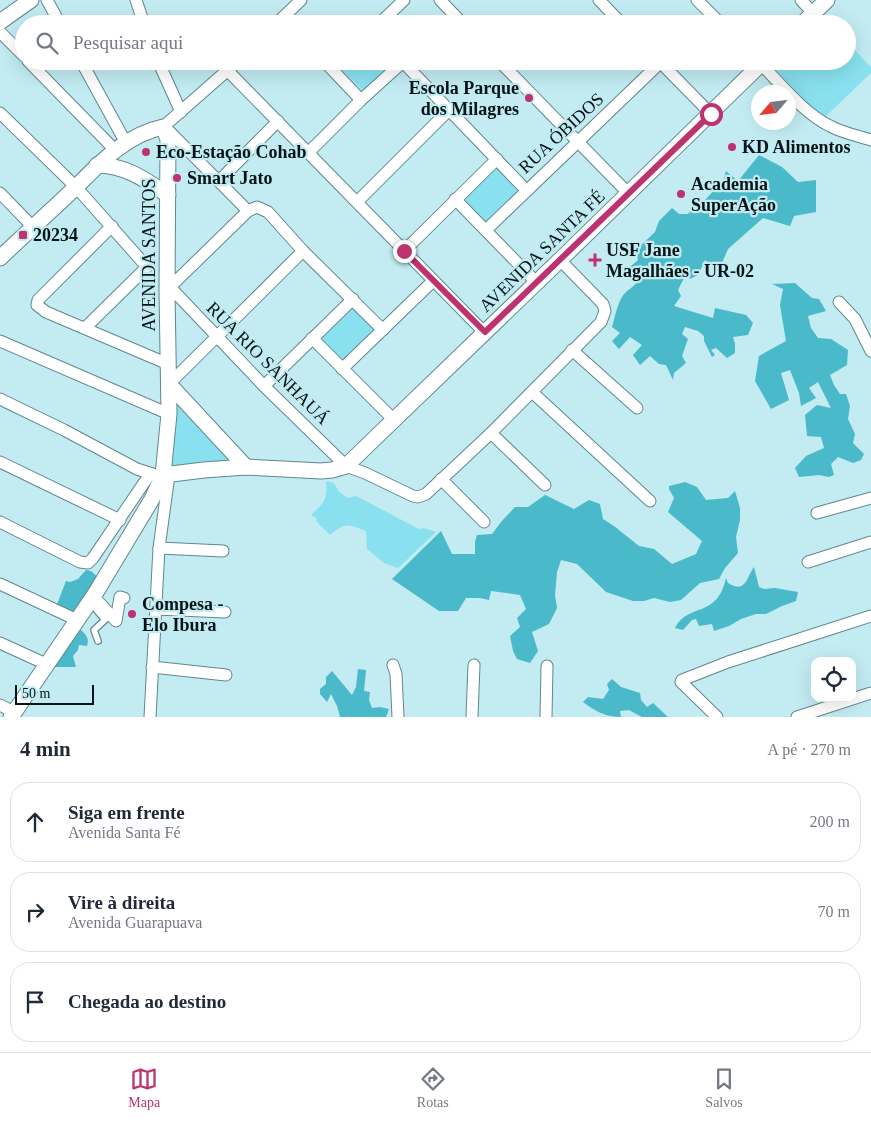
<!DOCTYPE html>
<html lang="pt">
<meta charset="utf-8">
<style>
body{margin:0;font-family:"Times New Roman",serif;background:#f6f6f7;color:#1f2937}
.controls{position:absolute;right:15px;bottom:15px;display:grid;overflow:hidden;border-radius:10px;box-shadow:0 5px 20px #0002}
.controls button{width:45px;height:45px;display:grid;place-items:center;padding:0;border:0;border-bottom:1px solid #e0e1e3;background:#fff;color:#1f2937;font:25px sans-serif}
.compass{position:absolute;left:751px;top:85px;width:45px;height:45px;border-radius:50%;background:#fff;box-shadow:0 5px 20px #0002;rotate:242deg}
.scale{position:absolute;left:15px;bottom:12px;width:79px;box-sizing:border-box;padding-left:5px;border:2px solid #051416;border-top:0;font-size:14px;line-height:18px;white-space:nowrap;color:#051416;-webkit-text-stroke:4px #c2ebf2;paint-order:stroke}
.stop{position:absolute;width:15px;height:15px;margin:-11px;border:4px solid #bc336f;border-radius:50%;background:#fff}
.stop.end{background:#bc336f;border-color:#fff;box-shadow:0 1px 5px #0008}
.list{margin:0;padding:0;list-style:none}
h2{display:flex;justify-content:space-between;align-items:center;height:65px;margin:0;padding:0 20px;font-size:21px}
h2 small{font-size:16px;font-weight:400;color:#747a83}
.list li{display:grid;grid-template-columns:32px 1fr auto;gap:15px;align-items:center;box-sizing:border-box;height:80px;margin:0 10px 10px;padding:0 10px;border:1px solid #e0e1e3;border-radius:20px}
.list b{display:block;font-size:19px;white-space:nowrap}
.list p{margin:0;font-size:16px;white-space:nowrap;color:#747a83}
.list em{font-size:16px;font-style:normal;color:#747a83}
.icon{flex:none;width:28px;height:28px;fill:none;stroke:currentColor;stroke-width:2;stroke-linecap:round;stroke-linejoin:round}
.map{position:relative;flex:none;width:871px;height:717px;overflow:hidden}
.search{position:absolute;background:#fff;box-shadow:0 5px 20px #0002;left:15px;right:15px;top:15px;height:55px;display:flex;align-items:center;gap:12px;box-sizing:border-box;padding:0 18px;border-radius:28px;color:#747a83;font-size:19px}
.sheet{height:335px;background:#fff}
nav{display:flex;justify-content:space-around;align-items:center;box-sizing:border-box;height:70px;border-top:1px solid #e0e1e3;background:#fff;font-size:14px;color:#747a83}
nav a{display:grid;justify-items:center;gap:2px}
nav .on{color:#bc336f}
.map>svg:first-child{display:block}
</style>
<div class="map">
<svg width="871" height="717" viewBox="0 0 871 717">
<rect width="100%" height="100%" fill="#c2ebf2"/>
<g fill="#89e1ef">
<polygon points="847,42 871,67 871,73 824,118 817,113 775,70 774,61 847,61"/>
<polygon points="345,61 395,61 368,90 363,91 341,69 340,67"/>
<polygon points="497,168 517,186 516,195 488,221 484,221 467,205 465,200 466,197"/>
<polygon points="355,307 377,329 342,362 321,339"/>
<polygon points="169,381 240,465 163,475"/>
<path d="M326,481L334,483L339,492L348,498L356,496L419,529L424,528L436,532L398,568L384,563L367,549L366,531C348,524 345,522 330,535L316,521L317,519L311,515C324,503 328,500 326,481Z"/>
</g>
<g fill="#4ab9c9">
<path d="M759,155L782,167L798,182L816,180V212L794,216L790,226L763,218L728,249L719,270L705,260L698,275L690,279L687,272L678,290L681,296L674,306L713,318L715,308L746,315L753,323L748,335L733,337L735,344V353L727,358L716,348L711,350L715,355L712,357L704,341V336L698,331L685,327L682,334L688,339L682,356L686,363L674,373L673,380L666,365L659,364L650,356L640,365L633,355L642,345L630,337L619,349L612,341L620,333L612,327C615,317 618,299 626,292C631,288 634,286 638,281L630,267L638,260L636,250L655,232L659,221L672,208L679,214H688L698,203L704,201L723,181L726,171L738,181Z"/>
<polygon points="795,283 812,298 819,299 826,311 808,316 811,328 818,338 831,339 848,350 847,365 830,375 834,385 840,394 846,394 850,406 848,419 855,434 853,443 864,454 861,460 853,463 838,457 831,464 834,475 829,477 819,475 799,477 795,468 806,456 824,448 821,437 807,436 805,415 817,405 831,408 818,382 809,388 816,398 801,406 799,393 790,370 781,373 789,400 771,409 755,381 759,356 786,341 780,305 783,289 772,284"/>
<polygon points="685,482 697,487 706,500 728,498 735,491 740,508 740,520 736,537 738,553 725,568 719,579 700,583 681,600 670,602 654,598 644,601 633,601 606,592 577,564 561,560 557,572 555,595 557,608 549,624 532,632 538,651 530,663 517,659 513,651 510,636 520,627 517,618 526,609 520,595 491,591 489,600 480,598 466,598 458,611 439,611 392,579 441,531 452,554 475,554 475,542 477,535 492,534 501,522 515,507 528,507 545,495 574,509 589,500 600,504 603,519 614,526 639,546 654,549 672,564 696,554 702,541 668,512 674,498 669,489 669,486"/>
<path d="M754,567L759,587L764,589L775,588L798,592L796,601L782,606L766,614H756L741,619L729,626L714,631L712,624L699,626L696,619L692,620L683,630L675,628C689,602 717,619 726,578L728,583C746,594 746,578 754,567Z"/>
<polygon points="86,570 91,571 101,580 74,615 56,607 66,581 70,582 78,579"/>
<path d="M79,628C85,634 90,637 87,646L79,645L78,650L73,656L76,667H55Z"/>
<polygon points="358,669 366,670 364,691 370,692 369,700 372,708 380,707 389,709 386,717 340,717 337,706 331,694 327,702 320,694 320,689 326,684 326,677 332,671 352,695 356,687"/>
<path d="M612,679L621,687L640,693L641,700L647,707L653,703L668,717H642L629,710L620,711L621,717C606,717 595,711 583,702L588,697L603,699L609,690L607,684Z"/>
</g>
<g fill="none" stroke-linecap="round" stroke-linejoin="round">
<defs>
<polyline id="lane" points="93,606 105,620 94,630 98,641"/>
<g id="street">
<polyline points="47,0 60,24"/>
<polyline points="136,0 144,24"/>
<polyline points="440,0 463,24"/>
<polyline points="599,0 622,24"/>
<polyline points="697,0 721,24"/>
<polyline points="801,0 813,13"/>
<polyline points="276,24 301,0"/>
<polyline points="379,24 404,0"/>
<polyline points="0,32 24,56"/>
<polyline points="28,61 115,150"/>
<polyline points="81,61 126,143"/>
<polyline points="158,61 181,112"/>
<polyline points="324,61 361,100"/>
<polyline points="402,61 526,190"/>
<polyline points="499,61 628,193"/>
<polyline points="659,61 711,114"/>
<path d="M758,61C779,82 803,113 830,126C843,133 858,136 871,140"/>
<polyline points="228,71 485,333"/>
<polyline points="0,113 76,187 147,267 85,328"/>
<polyline points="163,127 238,61"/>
<polyline points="165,127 248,211"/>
<polyline points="309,152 361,100 403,62"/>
<polyline points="219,181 278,121"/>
<polyline points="0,193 32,226"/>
<polyline points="455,199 536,282"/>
<polyline points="357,202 450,109"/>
<polyline points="112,226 38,300 37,305 46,312 168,364"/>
<polyline points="486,230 661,62"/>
<polyline points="404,251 497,159"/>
<polyline points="170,287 248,211 257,207 268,212 303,251 383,330"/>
<polyline points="167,291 170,287 264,386 346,466 365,473 413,496 418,497 426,494 491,433 601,322 605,311 603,304 560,260"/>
<polyline points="839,302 855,319 871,351"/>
<polyline points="312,338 394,420"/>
<polyline points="0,341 169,414"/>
<polyline points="572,350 637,408"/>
<polyline points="342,369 433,281"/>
<polyline points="169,384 303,251"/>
<polyline points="264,386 353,299"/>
<polyline points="532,392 650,501"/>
<polyline points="0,399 64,430 137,469 156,475"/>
<polyline points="491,433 545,485"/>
<polyline points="0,462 120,520"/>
<polyline points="441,479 484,522"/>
<polyline points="817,513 871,498"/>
<polyline points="0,522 80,562 88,563 93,558 150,474"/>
<polyline points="159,548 223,551"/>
<polyline points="808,562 871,542"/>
<polyline points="0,584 77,620"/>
<polyline points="97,600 116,621 120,597 124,598"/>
<polyline points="156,609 225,612"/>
<polyline points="0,643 46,664"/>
<polyline points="393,665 396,674 398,717"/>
<polyline points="152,667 226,675"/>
<polyline points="0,705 14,712"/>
<polyline points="150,717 159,548 169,475"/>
<polyline points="472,717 474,665"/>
<polyline points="546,717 547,666"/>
<polyline points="717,717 681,682 682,680 728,662 871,616"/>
<polyline points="797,717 871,693"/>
</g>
<g id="secondary">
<polyline points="0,22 31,0"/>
<polyline points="802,24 827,0"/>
<path d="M97,165C125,165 146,180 168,195"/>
<path d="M0,258C25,234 51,211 76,187C101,162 126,135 163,127L168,139L167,291L169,414L163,475L152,499L95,594L11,717"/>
<polyline points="169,384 246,467"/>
<polyline points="163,475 204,470 246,467 321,471 332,470 346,466 560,260 764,61"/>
</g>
</defs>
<use href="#lane" stroke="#61878d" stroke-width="8"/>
<use href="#street" stroke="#61878d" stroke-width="13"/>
<use href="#secondary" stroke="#61878d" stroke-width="17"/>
<use href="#lane" stroke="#fff" stroke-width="5.5"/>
<use href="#street" stroke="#fff" stroke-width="11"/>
<use href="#secondary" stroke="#fff" stroke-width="15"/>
</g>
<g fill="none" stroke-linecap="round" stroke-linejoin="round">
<polyline stroke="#bc336f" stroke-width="6" points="404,251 485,332 711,114"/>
</g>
<g fill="#bc336f" stroke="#c2ebf2" stroke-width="2">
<circle cx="529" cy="98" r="5"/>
<circle cx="732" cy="147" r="5"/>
<circle cx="146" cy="152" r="5"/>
<circle cx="177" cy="178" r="5"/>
<circle cx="681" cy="194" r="5"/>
<rect x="18" y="230" width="10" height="10" rx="2.5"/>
<path d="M592.5 252.5h5v5h5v5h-5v5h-5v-5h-5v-5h5z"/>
<circle cx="132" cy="614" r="5"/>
</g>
<g text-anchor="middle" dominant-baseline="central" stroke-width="4.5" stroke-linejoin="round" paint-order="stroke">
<g font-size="18" font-weight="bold" fill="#051416" stroke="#c2ebf2" text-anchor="start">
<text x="519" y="88" text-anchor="end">Escola Parque<tspan x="519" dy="21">dos Milagres</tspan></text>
<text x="742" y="147">KD Alimentos</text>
<text x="156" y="152">Eco-Estação Cohab</text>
<text x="187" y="178">Smart Jato</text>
<text x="691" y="184">Academia<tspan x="691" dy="21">SuperAção</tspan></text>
<text x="33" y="235">20234</text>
<text x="606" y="250">USF Jane<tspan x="606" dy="21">Magalhães - UR-02</tspan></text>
<text x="142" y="604">Compesa -<tspan x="142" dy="21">Elo Ibura</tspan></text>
</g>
<g font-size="18" fill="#051416" stroke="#c2ebf2">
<text transform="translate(561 133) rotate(-43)">RUA ÓBIDOS</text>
<text transform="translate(542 251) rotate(-44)">AVENIDA SANTA FÉ</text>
<text transform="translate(149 255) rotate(-90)">AVENIDA SANTOS</text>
<text transform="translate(268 363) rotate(45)">RUA RIO SANHAUÁ</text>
</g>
</g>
</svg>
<div class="controls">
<button><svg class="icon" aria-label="locate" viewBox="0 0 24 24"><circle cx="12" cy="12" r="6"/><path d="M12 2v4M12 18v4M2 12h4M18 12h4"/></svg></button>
</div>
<svg class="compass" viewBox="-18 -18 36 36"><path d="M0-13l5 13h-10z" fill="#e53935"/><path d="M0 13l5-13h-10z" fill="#747a83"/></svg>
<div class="scale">50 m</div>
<div class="stop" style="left:711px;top:114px"></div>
<div class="stop end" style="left:404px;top:251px"></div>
<div class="search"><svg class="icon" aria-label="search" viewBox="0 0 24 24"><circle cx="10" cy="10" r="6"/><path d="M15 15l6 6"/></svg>Pesquisar aqui</div>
</div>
<section class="sheet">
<h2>4 min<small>A pé · 270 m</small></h2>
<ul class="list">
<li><svg class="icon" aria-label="ahead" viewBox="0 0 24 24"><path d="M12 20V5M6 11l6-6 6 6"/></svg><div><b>Siga em frente</b><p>Avenida Santa Fé</p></div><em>200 m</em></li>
<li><svg class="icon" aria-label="right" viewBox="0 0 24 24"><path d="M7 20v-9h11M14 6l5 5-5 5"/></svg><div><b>Vire à direita</b><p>Avenida Guarapuava</p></div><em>70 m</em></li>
<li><svg class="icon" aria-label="arrive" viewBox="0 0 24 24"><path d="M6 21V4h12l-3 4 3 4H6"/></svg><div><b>Chegada ao destino</b></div></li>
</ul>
</section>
<nav>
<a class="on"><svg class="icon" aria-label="map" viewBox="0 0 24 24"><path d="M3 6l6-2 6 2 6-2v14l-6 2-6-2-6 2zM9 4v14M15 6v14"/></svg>Mapa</a>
<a><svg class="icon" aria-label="directions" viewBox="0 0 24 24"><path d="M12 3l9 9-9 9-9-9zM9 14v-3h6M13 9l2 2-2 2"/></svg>Rotas</a>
<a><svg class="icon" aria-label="saved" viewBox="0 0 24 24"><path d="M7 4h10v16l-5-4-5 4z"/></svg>Salvos</a>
</nav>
